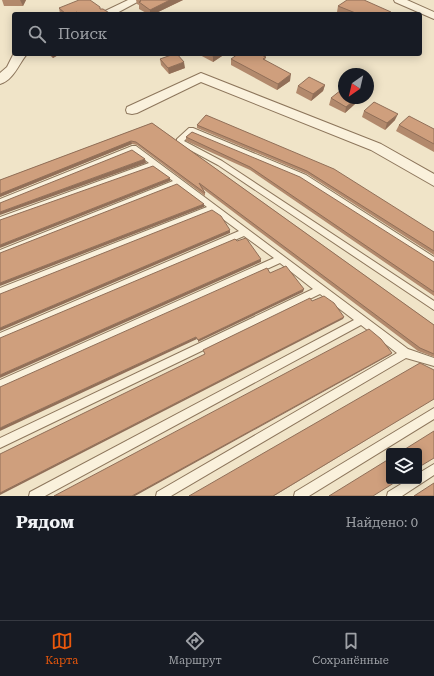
<!DOCTYPE html>
<html lang="ru">
<meta charset="utf-8">
<style>
body{margin:0;font-family:"Roboto Serif",serif;background:#242831;color:#f1f3f6}
.controls{position:absolute;right:12px;bottom:12px;display:grid;overflow:hidden;border-radius:4px;box-shadow:0 2px 10px #0003}
.controls button{width:36px;height:36px;display:grid;place-items:center;padding:0;border:0;border-bottom:1px solid #363941;background:#171b24;color:#f1f3f6;font:20px sans-serif}
.compass{position:absolute;left:338px;top:68px;width:36px;height:36px;border-radius:50%;background:#171b24;box-shadow:0 2px 10px #0003;rotate:214deg}
.list{margin:0;padding:0;list-style:none}
h2{display:flex;justify-content:space-between;align-items:center;height:52px;margin:0;padding:0 16px;font-size:17px}
h2 small{font-size:13px;font-weight:400;color:#9ea1a6}
.icon{flex:none;width:22px;height:22px;fill:none;stroke:currentColor;stroke-width:2;stroke-linecap:round;stroke-linejoin:round}
.map{position:relative;flex:none;width:434px;height:496px;overflow:hidden}
.search{position:absolute;background:#171b24;box-shadow:0 2px 10px #0003;left:12px;right:12px;top:12px;height:44px;display:flex;align-items:center;gap:10px;box-sizing:border-box;padding:0 14px;border-radius:4px;color:#9ea1a6;font-size:15px}
.sheet{height:124px;background:#171b24}
nav{display:flex;justify-content:space-around;align-items:center;box-sizing:border-box;height:56px;border-top:1px solid #363941;background:#171b24;font-size:11px;color:#9ea1a6}
nav a{display:grid;justify-items:center;gap:2px}
nav .on{color:#ea580c}
.map>svg:first-child{display:block}
</style>
<div class="map">
<svg width="434" height="496" viewBox="0 0 434 496">
<rect width="100%" height="100%" fill="#f0e4c8"/>
<g fill="none" stroke-linecap="round" stroke-linejoin="round">
<defs>
<g id="service">
<polygon points="189,128 193,128 306,175 434,257 434,264 300,179 192,133 184,141 222,161 434,301 434,310 218,165 177,143 177,139"/>
<polygon points="132,146 136,146 408,349 434,358 434,366 406,358 171,496 156,496 157,492 397,353 361,325 45,496 29,496 30,492 354,320 320,294 0,448 0,438 313,289 280,263 0,390 0,380 274,258 244,236 0,341 0,333 239,231 212,211 0,296 0,288 207,207 178,185 0,256 0,250 173,181 154,167 0,223 0,217 149,163 133,151 0,205 0,199"/>
<polygon points="434,408 434,419 309,496 294,496 295,492"/>
<polygon points="434,464 434,475 402,496 387,496 388,492 406,481 419,481 419,473"/>
</g>
<g id="minor">
<polygon points="128,0 141,0 115,14 102,14 103,12"/>
<polygon points="394,0 407,0 434,12 434,19 395,2"/>
<path d="M14,53V54H27C19,63 14,80 0,84V73L7,67Z"/>
<polygon points="201,73 381,144 434,174 434,186 371,150 201,82 137,113 132,114 127,113 126,110 127,107"/>
</g>
</defs>
<use href="#service" stroke="#8d765c" stroke-width="2"/>
<use href="#minor" stroke="#8d765c" stroke-width="2"/>
<use href="#service" fill="#faf1dc" fill-rule="evenodd"/>
<use href="#minor" fill="#faf1dc" fill-rule="evenodd"/>
</g>
<g fill="#b2896c">
<polygon points="2,0 26,0 23,6 4,6"/>
<polygon points="136,0 183,0 154,14 148,14 139,9 139,5 137,4"/>
<polygon points="338,6 391,12 390,14 341,14 337,12"/>
<polygon points="59,8 100,9 111,14 60,14"/>
<polygon points="48,54 60,54 53,58"/>
<polygon points="198,54 225,54 213,62"/>
<polygon points="266,57 265,60 290,81 277,90 231,65 231,59"/>
<polygon points="160,59 185,68 169,74 161,65"/>
<polygon points="325,85 323,91 311,101 296,93 298,86"/>
<polygon points="331,98 355,104 345,113 329,105"/>
<polygon points="364,111 395,120 385,130 362,117"/>
<polygon points="206,115 434,232 434,255 307,174 197,128 197,125"/>
<polygon points="152,123 434,325 434,357 418,351 203,189 205,193 205,196 137,145 132,144 0,197 0,180"/>
<polygon points="399,125 434,129 434,152 396,131"/>
<polygon points="192,132 434,262 434,296 250,170 186,141 186,137"/>
</g>
<g fill="#916f58">
<polygon points="20,0 26,0 23,6"/>
<polygon points="170,0 183,0 154,14 150,14 150,10"/>
<polygon points="51,54 60,54 53,58"/>
<polygon points="216,54 225,54 213,62 213,56"/>
<polygon points="184,62 185,68 169,74 168,68"/>
<polygon points="291,74 290,81 277,90 278,84"/>
<polygon points="325,85 323,91 311,101 313,94"/>
<polygon points="357,98 355,104 345,113 346,107"/>
<polygon points="398,114 395,120 385,130 387,123"/>
<polygon points="131,141 132,144 0,197 0,194"/>
<polygon points="145,159 146,163 0,215 0,212"/>
<polygon points="170,178 170,181 0,248 0,245"/>
<polygon points="204,204 204,207 0,286 0,283"/>
<polygon points="230,230 230,233 0,331 0,328"/>
<polygon points="261,259 261,262 0,378 0,375"/>
<polygon points="304,289 303,292 198,342 198,340"/>
<polygon points="344,317 343,319 0,495 0,493"/>
<polygon points="196,337 197,339 0,431 0,428"/>
<polygon points="392,353 390,355 135,496 132,496"/>
<polygon points="434,399 274,496 273,496"/>
</g>
<g fill="#cf9f7d" stroke="#916f58">
<polygon points="79,0 90,0 100,7 100,9 103,9 111,14 79,14 77,12 72,14 66,14 59,8"/>
<polygon points="140,0 170,0 150,10 139,2 141,1"/>
<polygon points="347,0 364,0 391,12 389,14 390,14 358,14 338,6"/>
<polygon points="174,54 177,54 184,62 168,68 160,59"/>
<polygon points="208,54 216,54 213,56"/>
<polygon points="238,54 259,54 266,57 263,59 291,74 278,84 231,59"/>
<polygon points="309,77 325,85 313,94 298,86"/>
<polygon points="341,90 344,91 344,98 357,98 346,107 331,98"/>
<polygon points="374,102 398,114 387,123 364,111"/>
<polygon points="206,115 334,169 434,232 434,251 307,171 197,125"/>
<polygon points="409,116 434,129 434,144 399,125"/>
<polygon points="152,123 434,325 434,354 420,348 199,183 205,193 136,142 131,141 0,194 0,180"/>
<polygon points="192,132 300,177 434,262 434,292 250,167 186,137"/>
<polygon points="132,150 145,159 0,212 0,203"/>
<polygon points="153,166 170,178 0,245 0,220"/>
<polygon points="177,184 204,204 0,283 0,253"/>
<polygon points="212,210 221,216 230,230 0,328 0,294"/>
<polygon points="246,238 261,259 0,375 0,338 235,239 237,241"/>
<polygon points="286,266 304,289 198,340 196,337 0,428 0,387 267,268 270,273"/>
<polygon points="324,296 334,303 344,317 0,493 0,454 205,354 203,350 310,298 312,301"/>
<polygon points="369,329 381,339 392,353 132,496 54,496"/>
<polygon points="420,363 434,370 434,399 273,496 189,496"/>
<polygon points="434,431 434,458 419,467 419,451 402,451"/>
<polygon points="389,459 389,481 397,481 373,496 329,496"/>
<polygon points="434,483 434,496 414,496"/>
</g>
</svg>
<div class="controls">
<button><svg class="icon" aria-label="layers" viewBox="0 0 24 24"><path d="M12 4l9 5-9 5-9-5zM3 14l9 5 9-5"/></svg></button>
</div>
<svg class="compass" viewBox="-18 -18 36 36"><path d="M0-13l5 13h-10z" fill="#e53935"/><path d="M0 13l5-13h-10z" fill="#9ea1a6"/></svg>
<div class="search"><svg class="icon" aria-label="search" viewBox="0 0 24 24"><circle cx="10" cy="10" r="6"/><path d="M15 15l6 6"/></svg>Поиск</div>
</div>
<section class="sheet">
<h2>Рядом<small>Найдено: 0</small></h2>
<ul class="list">
</ul>
</section>
<nav>
<a class="on"><svg class="icon" aria-label="map" viewBox="0 0 24 24"><path d="M3 6l6-2 6 2 6-2v14l-6 2-6-2-6 2zM9 4v14M15 6v14"/></svg>Карта</a>
<a><svg class="icon" aria-label="directions" viewBox="0 0 24 24"><path d="M12 3l9 9-9 9-9-9zM9 14v-3h6M13 9l2 2-2 2"/></svg>Маршрут</a>
<a><svg class="icon" aria-label="saved" viewBox="0 0 24 24"><path d="M7 4h10v16l-5-4-5 4z"/></svg>Сохранённые</a>
</nav>
